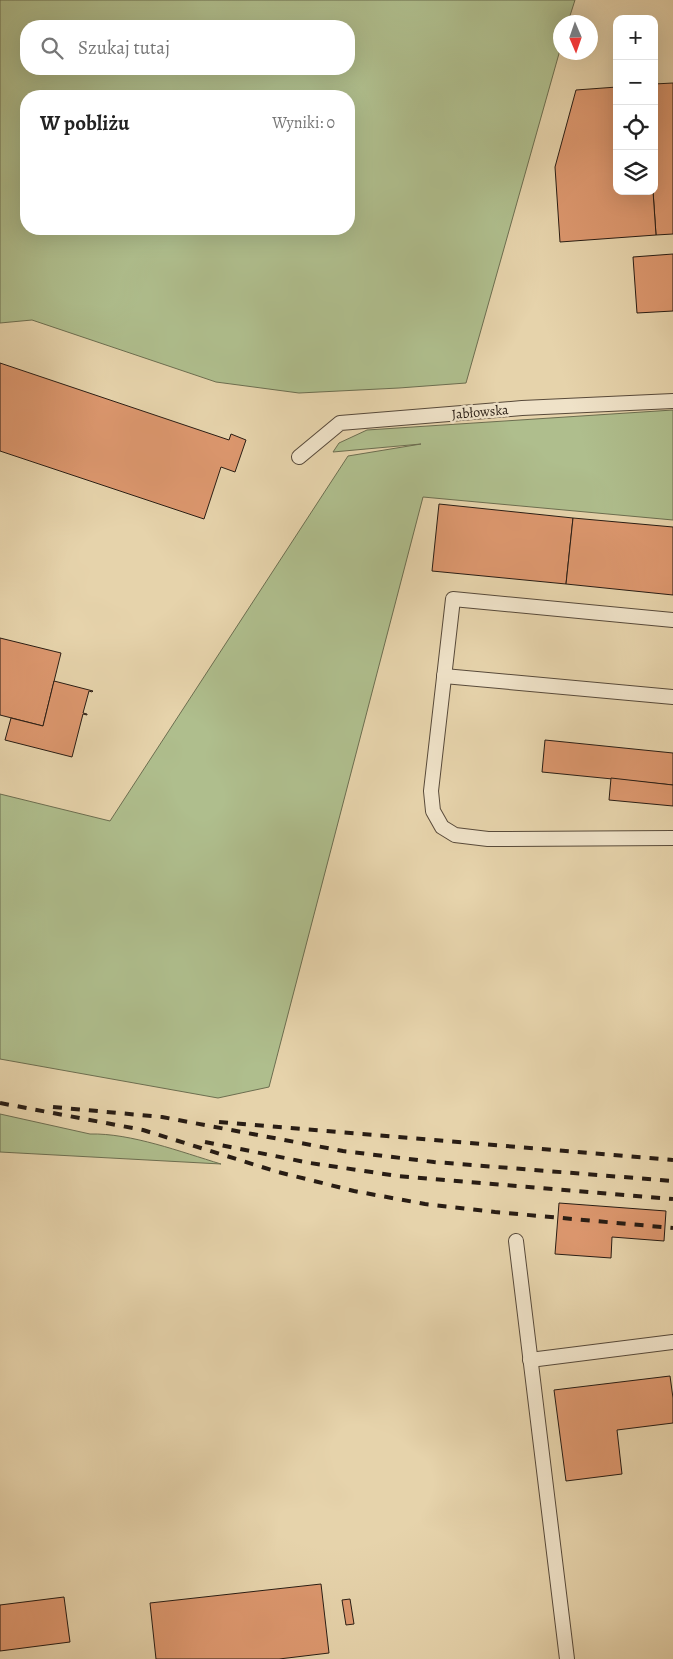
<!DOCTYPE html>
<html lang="pl">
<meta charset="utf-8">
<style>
body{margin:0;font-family:Alegreya,serif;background:#f6f6f6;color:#222}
.controls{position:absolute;right:15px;top:15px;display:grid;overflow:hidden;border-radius:10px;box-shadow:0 5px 20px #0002}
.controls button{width:45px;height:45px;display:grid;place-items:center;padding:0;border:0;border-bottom:1px solid #e0e0e0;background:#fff;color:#222;font:25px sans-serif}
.compass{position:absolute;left:553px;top:15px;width:45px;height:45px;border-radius:50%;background:#fff;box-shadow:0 5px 20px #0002;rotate:178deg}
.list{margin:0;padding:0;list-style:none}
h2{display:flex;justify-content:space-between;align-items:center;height:65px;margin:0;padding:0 20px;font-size:21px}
h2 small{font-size:16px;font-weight:400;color:#767676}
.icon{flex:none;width:28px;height:28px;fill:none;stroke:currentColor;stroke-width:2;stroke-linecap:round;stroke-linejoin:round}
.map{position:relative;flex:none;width:673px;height:1659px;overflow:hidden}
.search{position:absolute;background:#fff;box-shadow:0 5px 20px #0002;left:20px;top:20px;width:335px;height:55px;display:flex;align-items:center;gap:12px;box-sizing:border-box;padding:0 18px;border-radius:20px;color:#767676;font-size:19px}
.panel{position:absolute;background:#fff;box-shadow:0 5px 20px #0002;left:20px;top:90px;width:335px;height:145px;border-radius:20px}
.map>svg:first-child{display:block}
</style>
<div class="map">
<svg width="673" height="1659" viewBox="0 0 673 1659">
<rect width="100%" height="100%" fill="#e6d3ab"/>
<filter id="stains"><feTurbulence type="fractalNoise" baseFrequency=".004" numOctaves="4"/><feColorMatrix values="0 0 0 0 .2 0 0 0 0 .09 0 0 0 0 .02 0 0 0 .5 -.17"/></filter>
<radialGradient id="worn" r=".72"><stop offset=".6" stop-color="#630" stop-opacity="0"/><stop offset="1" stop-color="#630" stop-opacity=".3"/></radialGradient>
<g fill="#afbe8d" stroke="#6c6e50" fill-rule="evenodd">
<path d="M0,0H575L568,22H560V50L466,383L399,388L299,393L216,382L32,320L0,323ZM26,26H349V69H26ZM26,96H349V229H26Z"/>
<polygon points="673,410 673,520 423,497 269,1087 218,1098 0,1059 0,794 110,821 348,456 421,444 333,452 339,443 367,430"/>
<path d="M0,1114L90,1134C131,1133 181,1152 221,1164L0,1152Z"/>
</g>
<g fill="#dc976e" stroke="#291d14">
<polygon points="673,83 673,234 656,235 653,191 654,84"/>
<polygon points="617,87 617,191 653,191 656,235 560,242 555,167 576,90"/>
<polygon points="673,254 673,311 637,313 633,257"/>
<polygon points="0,363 229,440 231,434 246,440 235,472 221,467 204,519 0,451"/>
<polygon points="439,504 573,518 566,584 432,571"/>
<polygon points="573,518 673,527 673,595 566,584"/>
<polygon points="0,638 61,653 43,726 0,715"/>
<polygon points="54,681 93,691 92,692 89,691 83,713 87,714 87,715 83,714 72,757 5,740 11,718 43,726"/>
<polygon points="545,740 673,753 673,785 542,772"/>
<polygon points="611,778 673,785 673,806 609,800"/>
<polygon points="559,1203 666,1211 664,1241 612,1237 611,1258 555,1254"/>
<polygon points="670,1376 673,1398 673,1423 617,1430 622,1474 566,1481 554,1390"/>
<polygon points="321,1584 329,1653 279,1659 156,1659 150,1603"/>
<polygon points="64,1597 70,1642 0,1651 0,1605"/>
<polygon points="350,1599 354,1624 346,1625 342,1600"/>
</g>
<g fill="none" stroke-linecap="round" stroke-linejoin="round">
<defs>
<g id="service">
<polyline points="299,457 340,423 522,408 673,401"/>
<polyline points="673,620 453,599 431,791 433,811 442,827 455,835 488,839 673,838"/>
<polyline points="444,676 673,697"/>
<polyline points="516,1241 567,1659"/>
<polyline points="530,1360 673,1342"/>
</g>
</defs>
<use href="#service" stroke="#584a3a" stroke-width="16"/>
<use href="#service" stroke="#efe2c8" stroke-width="14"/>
<g stroke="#291d14" stroke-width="4" stroke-dasharray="9 9" stroke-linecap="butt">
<polyline points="0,1103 143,1130 278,1172 354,1191 425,1204 495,1212 673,1228"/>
<polyline points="53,1107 162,1117 343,1151 434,1162 673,1181"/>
<polyline points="219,1122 673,1160"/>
<polyline points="205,1142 310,1163 398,1176 673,1199"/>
</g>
</g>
<g text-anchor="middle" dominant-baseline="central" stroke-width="5" stroke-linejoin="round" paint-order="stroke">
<g font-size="14" fill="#291d14" stroke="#efe2c8">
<text transform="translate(480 412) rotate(-5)">Jabłowska</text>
</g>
</g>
<rect width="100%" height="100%" filter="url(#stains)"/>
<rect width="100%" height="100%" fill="url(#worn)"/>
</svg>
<div class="controls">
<button>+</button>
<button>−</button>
<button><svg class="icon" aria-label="locate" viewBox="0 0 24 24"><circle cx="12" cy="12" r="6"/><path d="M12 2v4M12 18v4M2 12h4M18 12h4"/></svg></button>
<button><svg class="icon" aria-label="layers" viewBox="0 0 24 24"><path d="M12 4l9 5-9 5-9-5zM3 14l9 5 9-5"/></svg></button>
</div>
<svg class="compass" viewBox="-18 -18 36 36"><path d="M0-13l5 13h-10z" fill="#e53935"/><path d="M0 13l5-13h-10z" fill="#767676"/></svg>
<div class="search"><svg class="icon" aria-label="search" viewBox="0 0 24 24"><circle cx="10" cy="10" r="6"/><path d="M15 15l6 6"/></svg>Szukaj tutaj</div>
<section class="panel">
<h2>W pobliżu<small>Wyniki: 0</small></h2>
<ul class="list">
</ul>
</section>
</div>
